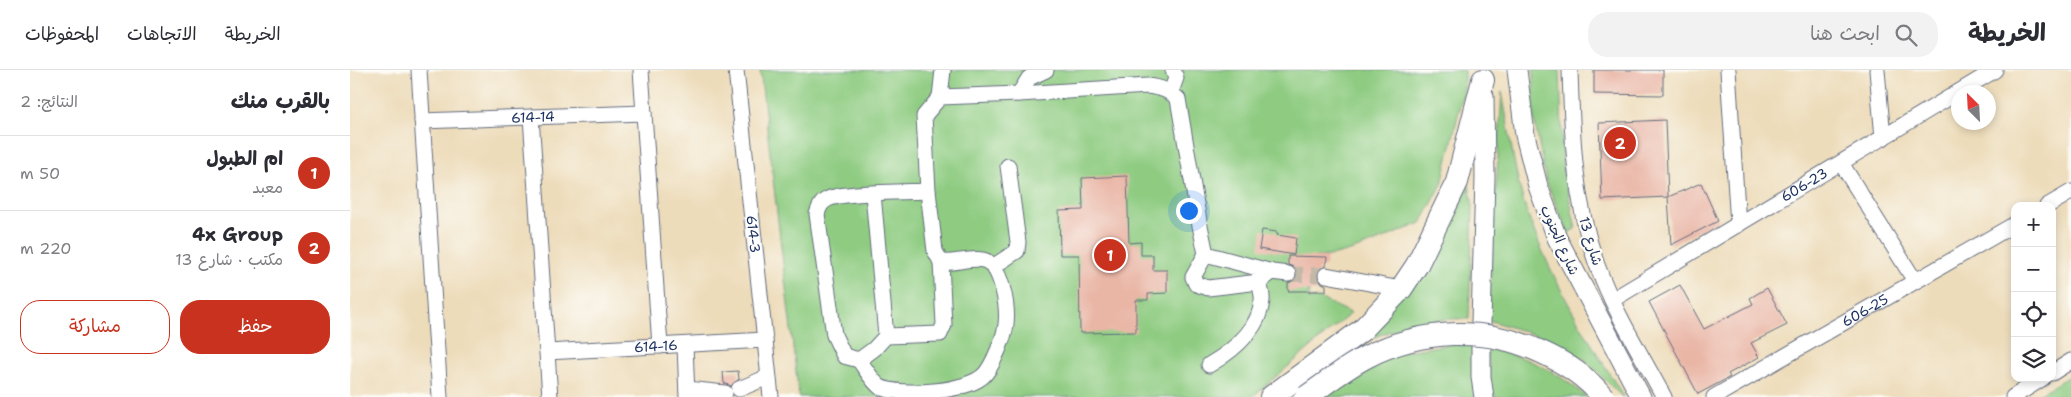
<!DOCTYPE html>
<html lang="ar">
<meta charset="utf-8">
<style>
body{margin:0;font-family:"Shantell Sans","Playpen Sans Arabic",sans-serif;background:#f2f2f3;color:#2b2b33;direction:rtl}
.controls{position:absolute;right:15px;bottom:15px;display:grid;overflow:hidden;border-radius:10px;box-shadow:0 2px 8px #0003}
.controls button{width:45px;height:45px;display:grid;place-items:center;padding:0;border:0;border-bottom:1px solid #e1e1e2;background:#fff;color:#2b2b33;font:25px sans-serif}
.compass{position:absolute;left:1601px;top:15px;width:45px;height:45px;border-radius:50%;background:#fff;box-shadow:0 2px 8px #0003;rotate:336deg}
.you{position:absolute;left:838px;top:140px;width:18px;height:18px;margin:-12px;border:4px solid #fff;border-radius:50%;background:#1a73e8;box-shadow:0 0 0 8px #1a73e833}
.badge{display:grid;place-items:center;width:32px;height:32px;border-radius:50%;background:#c8321e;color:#fff;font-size:16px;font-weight:700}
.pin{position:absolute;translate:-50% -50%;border:2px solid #fff;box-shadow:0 1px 5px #0006}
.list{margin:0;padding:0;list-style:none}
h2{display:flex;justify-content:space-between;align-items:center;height:65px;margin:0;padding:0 20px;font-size:21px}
h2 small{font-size:16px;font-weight:400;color:#7c7c81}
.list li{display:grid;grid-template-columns:32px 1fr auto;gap:15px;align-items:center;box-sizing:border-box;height:75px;padding:0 20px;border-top:1px solid #e1e1e2}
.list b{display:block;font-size:19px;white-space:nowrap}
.list p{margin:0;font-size:16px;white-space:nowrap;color:#7c7c81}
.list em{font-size:16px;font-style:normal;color:#7c7c81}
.actions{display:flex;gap:10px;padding:15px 20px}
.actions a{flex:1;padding:11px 0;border:1px solid #c8321e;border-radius:20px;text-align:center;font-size:18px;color:#c8321e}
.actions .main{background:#c8321e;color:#fff}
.icon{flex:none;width:28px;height:28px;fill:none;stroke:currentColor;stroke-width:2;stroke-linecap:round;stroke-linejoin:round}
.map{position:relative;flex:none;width:1721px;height:327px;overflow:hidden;direction:ltr}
header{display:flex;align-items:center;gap:30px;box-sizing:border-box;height:70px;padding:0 25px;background:#fff;border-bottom:1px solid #e1e1e2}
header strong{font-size:24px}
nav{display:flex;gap:28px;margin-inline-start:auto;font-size:18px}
.search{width:350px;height:45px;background:#f2f2f3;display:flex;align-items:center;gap:12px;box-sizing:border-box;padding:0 18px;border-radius:20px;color:#7c7c81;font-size:19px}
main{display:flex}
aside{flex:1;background:#fff}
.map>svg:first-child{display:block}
</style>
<header>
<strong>الخريطة</strong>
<div class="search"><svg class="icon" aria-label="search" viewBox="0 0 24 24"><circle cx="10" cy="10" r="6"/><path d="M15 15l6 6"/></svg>ابحث هنا</div>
<nav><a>الخريطة</a><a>الاتجاهات</a><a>المحفوظات</a></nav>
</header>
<main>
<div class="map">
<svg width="1721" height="327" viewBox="0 0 1721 327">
<rect width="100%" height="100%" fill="#fdfcf7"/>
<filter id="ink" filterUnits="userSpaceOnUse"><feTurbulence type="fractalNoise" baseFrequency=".02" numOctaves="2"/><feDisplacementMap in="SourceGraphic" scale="10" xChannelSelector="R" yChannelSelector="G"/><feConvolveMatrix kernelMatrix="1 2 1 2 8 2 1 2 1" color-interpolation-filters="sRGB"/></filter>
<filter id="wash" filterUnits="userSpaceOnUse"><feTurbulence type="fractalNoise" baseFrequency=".0096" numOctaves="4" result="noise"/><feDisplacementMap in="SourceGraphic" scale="20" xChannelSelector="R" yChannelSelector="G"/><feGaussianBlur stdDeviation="1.12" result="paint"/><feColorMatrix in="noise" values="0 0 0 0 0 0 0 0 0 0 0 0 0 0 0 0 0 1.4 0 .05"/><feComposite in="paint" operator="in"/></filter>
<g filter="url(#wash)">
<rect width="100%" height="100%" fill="#eddcba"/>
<g fill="#8fcc82" stroke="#557e70">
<path d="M410,0H1114V19L1092,114L1071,153C1039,165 999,187 965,187L958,195L959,229L969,228L1001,243L902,327H449Z"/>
<polygon points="1183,0 1210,0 1213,99 1226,159 1218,163 1196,111 1184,48"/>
<path d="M1152,22C1160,63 1164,106 1178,145C1201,210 1238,269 1274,327H1272L1234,289L1201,270L1138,250Z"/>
<path d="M1119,115L1123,136L1119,249C1075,247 1043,259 1003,276L1081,190L1099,160Z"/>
<polygon points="1101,274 1122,276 1128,327 968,327 987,312 1050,282"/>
<path d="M1137,279C1180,287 1204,300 1237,327H1143Z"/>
<polygon points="1721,305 1721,327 1684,327"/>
</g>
<g id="blocks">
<g fill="#e9b5a5">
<polygon points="1244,0 1313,0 1313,25 1244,24"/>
<polygon points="1315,50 1318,127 1252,130 1249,53"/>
<polygon points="777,106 779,173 791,172 791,185 803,185 803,200 817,200 817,223 798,224 798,230 786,230 786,262 730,263 729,185 710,185 709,141 733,140 732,108"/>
<polygon points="1351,113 1368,151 1321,175 1318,127"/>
<polygon points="912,160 927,162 927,165 946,168 944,185 909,179"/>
<polygon points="938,186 977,187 976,196 969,199 967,204 970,212 976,215 976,221 938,221 938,213 945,210 947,205 944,197 938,195"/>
<polygon points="1330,215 1354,259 1403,234 1400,228 1417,218 1437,255 1401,273 1409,287 1378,304 1380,307 1348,324 1299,232"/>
<polygon points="388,301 389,309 381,316 374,313 373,302"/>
</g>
</g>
</g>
<g filter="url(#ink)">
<use href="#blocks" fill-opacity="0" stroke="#646c7e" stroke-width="1"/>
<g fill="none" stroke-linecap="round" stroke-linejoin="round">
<polyline stroke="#c3b9a8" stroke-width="15" stroke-dasharray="15 8" stroke-linecap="butt" points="938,204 976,205"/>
<defs>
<g id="minor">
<polyline points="69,0 90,327"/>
<polyline points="291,0 310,276"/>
<path id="s1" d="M386,0L421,327"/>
<path d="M1220,0C1222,68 1224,130 1247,195C1264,241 1291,284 1314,327"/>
<polyline points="1378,0 1388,155"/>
<polyline points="1527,0 1533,68"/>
<polyline points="821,22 826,8 823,0"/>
<polyline points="669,24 679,8 696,0"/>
<path d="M590,27L669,24L798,16C811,18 819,20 828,29L849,151L856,184L922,202L938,204"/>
<polyline points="181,47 200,327"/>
<path id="s2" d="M72,51L294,43"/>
<polyline points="1491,93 1565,211"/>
<path d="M578,121C558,122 492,122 478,129C471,132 469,138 467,144L484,265L494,286L509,290L524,279L536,266L590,264L594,255L591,192"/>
<polyline points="523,124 536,266"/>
<polyline points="1697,136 1721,122"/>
<polyline points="856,184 843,207 846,214 858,218 909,212 922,202"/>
<polyline points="644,196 667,181 668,172 658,96"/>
<polyline points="976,205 1051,219"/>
<path id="s3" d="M1262,230L1645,0"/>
<polyline points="335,275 337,327"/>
<path id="s4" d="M197,282L415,270"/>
<path d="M509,290C515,298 522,311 530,317C551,327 619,322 635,304C643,295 655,266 656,254C658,238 652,194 633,190C620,187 604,194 591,192L585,181L578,121L574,46L590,27L593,0"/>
<path d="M859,295C881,282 909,260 912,231C913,225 910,218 909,212"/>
<polyline points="1702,303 1721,291"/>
<polyline points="337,319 375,323"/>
<polyline points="389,319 418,307"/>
<path id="s5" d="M1364,327L1665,154"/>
<polyline points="1663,327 1693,308"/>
</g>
<g id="major">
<polyline points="1167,0 1175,65 1188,116 1207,168 1291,327"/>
<polyline points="1131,253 1135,108 1134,26"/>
<polyline points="1131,274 1131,307 1134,327"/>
</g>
<polyline id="highway" points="921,327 1012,260 1051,219 1067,195 1107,112 1133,10"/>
</defs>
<use href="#minor" stroke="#646c7e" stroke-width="17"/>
<use href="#major" stroke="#646c7e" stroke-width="21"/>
<use href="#highway" stroke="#646c7e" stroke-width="24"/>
<use href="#minor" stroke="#fff" stroke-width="15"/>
<use href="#major" stroke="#fff" stroke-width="19"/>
<use href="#highway" stroke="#fff" stroke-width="22"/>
<defs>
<path id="highway-bridge" d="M956,327C976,313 995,298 1016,287C1071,259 1134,256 1189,281C1214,292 1236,306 1253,327"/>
</defs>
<use href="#highway-bridge" stroke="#646c7e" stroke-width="24" stroke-linecap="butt"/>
<use href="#highway-bridge" stroke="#fff" stroke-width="22"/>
</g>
</g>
<g text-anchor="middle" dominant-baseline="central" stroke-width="4.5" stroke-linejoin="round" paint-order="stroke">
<g font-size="14" fill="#1b2f5e" stroke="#fdfcf7">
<text stroke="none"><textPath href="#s2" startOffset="111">614-14</textPath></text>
<text stroke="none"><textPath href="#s3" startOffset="224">606-23</textPath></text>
<text stroke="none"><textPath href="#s1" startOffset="165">614-3</textPath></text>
<text transform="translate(1210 170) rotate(66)">شارع الجنوب</text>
<text transform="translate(1241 171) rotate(73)">شارع 13</text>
<text stroke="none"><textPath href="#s5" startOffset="174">606-25</textPath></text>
<text stroke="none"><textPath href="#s4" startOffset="109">614-16</textPath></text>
</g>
</g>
</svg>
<div class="controls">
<button>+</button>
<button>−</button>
<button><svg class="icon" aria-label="locate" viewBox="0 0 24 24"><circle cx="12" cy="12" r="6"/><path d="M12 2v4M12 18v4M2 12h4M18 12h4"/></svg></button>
<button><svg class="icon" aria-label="layers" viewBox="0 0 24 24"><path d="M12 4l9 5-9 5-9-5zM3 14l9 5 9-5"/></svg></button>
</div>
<svg class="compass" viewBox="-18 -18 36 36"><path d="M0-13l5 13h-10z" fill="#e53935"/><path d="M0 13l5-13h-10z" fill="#7c7c81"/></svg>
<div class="you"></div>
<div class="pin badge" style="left:760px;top:185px">1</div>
<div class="pin badge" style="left:1270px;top:73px">2</div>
</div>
<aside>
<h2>بالقرب منك<small>النتائج: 2</small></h2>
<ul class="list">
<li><span class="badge">1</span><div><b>ام الطبول</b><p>معبد</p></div><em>50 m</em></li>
<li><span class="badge">2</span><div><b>4x Group</b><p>مكتب · شارع 13</p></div><em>220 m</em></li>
</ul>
<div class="actions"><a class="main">حفظ</a><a>مشاركة</a></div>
</aside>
</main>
